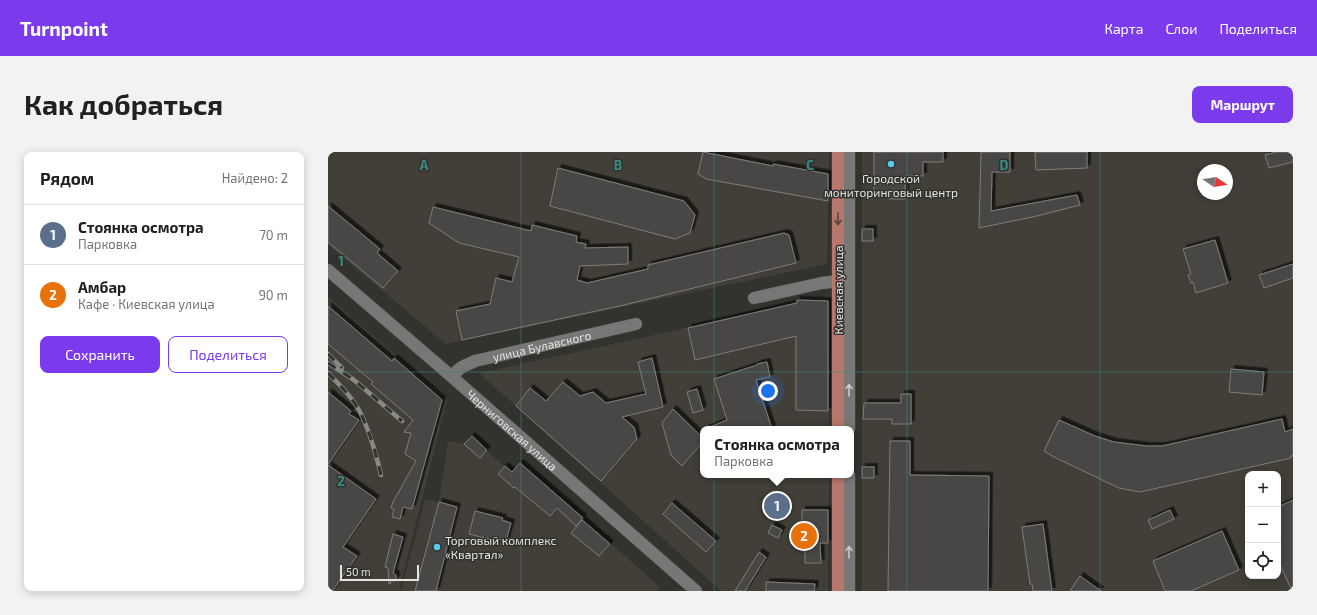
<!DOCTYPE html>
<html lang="ru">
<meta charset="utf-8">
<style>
body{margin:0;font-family:"Exo 2",sans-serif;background:#f2f2f2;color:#202124}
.controls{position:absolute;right:12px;bottom:12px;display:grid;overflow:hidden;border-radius:8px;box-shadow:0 2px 10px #0003}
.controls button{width:36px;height:36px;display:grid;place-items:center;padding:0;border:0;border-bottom:1px solid #e0e0e0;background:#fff;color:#202124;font:20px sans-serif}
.compass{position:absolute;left:869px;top:12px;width:36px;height:36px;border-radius:50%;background:#fff;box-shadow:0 2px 10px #0003;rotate:102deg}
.scale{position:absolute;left:12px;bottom:10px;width:79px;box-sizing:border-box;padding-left:4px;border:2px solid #e5e4e3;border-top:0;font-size:11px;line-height:14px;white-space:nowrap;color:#e5e4e3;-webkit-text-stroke:3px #32322f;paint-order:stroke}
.you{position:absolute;left:440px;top:239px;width:14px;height:14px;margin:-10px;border:3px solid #fff;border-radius:50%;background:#1a73e8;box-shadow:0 0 0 6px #1a73e833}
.badge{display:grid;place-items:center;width:26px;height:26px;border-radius:50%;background:#7c3aed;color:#fff;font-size:13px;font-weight:700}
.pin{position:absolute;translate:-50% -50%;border:2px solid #fff;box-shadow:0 1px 4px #0006}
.popup{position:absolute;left:372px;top:274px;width:154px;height:52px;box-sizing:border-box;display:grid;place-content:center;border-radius:8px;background:#fff;filter:drop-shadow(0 1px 3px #0005);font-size:13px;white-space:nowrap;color:#757577}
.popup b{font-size:15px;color:#202124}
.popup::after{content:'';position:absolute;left:50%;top:100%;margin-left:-8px;border:8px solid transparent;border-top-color:#fff}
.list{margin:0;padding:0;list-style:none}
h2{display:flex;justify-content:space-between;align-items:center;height:52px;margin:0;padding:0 16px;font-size:17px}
h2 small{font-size:13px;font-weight:400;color:#757577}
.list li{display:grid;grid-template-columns:26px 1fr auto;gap:12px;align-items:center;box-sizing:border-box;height:60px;padding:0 16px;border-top:1px solid #e0e0e0}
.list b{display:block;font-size:15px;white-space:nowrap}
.list p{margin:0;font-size:13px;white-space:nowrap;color:#757577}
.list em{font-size:13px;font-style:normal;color:#757577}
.actions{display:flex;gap:8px;padding:12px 16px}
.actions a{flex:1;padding:9px 0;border:1px solid #7c3aed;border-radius:8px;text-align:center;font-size:14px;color:#7c3aed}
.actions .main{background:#7c3aed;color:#fff}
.icon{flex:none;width:22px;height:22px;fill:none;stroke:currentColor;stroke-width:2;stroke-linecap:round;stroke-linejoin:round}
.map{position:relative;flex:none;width:965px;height:439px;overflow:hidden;border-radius:8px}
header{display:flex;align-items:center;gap:24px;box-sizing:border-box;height:56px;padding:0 20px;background:#7c3aed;color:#fff}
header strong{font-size:19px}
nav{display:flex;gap:22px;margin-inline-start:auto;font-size:14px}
.intro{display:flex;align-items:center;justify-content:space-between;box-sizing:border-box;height:96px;padding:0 24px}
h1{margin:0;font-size:28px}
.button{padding:10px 18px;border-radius:8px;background:#7c3aed;color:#fff;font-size:14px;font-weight:700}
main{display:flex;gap:24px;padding:0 24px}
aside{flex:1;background:#fff;border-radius:8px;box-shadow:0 2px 10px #0003}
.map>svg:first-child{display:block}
</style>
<header>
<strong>Turnpoint</strong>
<nav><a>Карта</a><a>Слои</a><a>Поделиться</a></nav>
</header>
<div class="intro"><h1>Как добраться</h1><a class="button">Маршрут</a></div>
<main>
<aside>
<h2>Рядом<small>Найдено: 2</small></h2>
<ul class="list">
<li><span class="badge" style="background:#5c6f8a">1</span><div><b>Стоянка осмотра</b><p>Парковка</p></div><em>70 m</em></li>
<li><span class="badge" style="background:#e8710a">2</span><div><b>Амбар</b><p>Кафе · Киевская улица</p></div><em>90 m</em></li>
</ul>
<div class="actions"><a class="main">Сохранить</a><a>Поделиться</a></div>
</aside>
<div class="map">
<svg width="965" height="439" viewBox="0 0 965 439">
<defs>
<filter id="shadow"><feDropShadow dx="3.5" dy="-3.5" stdDeviation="0" flood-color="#0009"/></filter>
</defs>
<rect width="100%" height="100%" fill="#32322f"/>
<g fill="#413f37" fill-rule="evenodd">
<polygon points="0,0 501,0 499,112 118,192 0,93"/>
<path d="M534,0H965V439H534ZM875,18H899V42H875ZM920,322H950V424H920Z"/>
<polygon points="502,143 501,277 375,277 375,323 501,323 500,439 393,439 151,221 304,188"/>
<polygon points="0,145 119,247 71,439 0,439"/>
<polygon points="144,284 172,311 184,320 192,311 331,434 330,439 73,439 97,347 111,350 120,289 136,292"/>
</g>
<g fill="#494745" stroke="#7f7c7a" filter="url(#shadow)">
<polygon points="375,0 445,14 445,12 500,22 500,49 378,27 370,22"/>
<polygon points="546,0 615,0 615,10 595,10 595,24 577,24 577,47 561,47 561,43 546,43"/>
<polygon points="653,0 682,0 682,20 664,20 663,59 749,43 752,53 709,64 651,76"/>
<polygon points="707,0 759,0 759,16 708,18"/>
<polygon points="948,0 965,0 965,10 941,16 937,3"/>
<polygon points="230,16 356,49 367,63 362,81 347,87 222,54"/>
<polygon points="0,54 52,97 49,101 70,119 55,136 0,90"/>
<polygon points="105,55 203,79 204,73 249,84 248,90 258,92 257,96 300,95 300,112 252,114 249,128 259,131 320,117 320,113 456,81 461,83 468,111 296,153 134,188 128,159 162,152 168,126 184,130 191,105 131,91 101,71"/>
<rect x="534" y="77" width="11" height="12"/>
<polygon points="887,88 900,131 868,141 865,130 863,131 860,123 863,122 855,97"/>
<polygon points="965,112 965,126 936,136 931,123"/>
<polygon points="469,148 500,149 500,259 468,258 468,184 367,208 360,176 469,151"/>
<polygon points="0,154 64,209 66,206 114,248 84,357 75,355 72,367 64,365 66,357 63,356 65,350 88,309 77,302 83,281 76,280 85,268 43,232 45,230 0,192"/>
<polygon points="324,206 335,255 294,265 306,275 309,287 273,329 188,254 202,236 218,249 235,230 252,244 265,240 278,251 318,242 310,210"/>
<polygon points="439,210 442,225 428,228 444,277 377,277 399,268 386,227 429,213 429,212"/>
<polygon points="903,217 936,220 934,243 901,240"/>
<polygon points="369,237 375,258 365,261 359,240"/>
<polygon points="0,240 23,259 21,262 31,268 0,312"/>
<polygon points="573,242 583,242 583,272 564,272 564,267 535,267 536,251 573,251"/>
<polygon points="345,257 375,286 375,290 354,314 343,303 334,271"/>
<polygon points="954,267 957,280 965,277 965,304 962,304 963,306 812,340 791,336 726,305 716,299 731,268 767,284 786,290 819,294 834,294"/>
<polygon points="144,284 159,298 152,306 136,292"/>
<polygon points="562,289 582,289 582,323 661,324 660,439 560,439"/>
<polygon points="192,311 255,366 248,374 229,356 222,364 187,335 186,336 170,322 177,314 184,320"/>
<polygon points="0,313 48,347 15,395 29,404 4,439 0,439"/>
<rect x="534" y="315" width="12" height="11"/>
<polygon points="965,348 965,439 964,439 950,408 950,355"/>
<polygon points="111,350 129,355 108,439 87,439"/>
<polygon points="344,351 388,389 378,400 335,362"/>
<polygon points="474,358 500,358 500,391 492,391 493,411 477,411 477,391 474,391"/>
<polygon points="842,358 846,367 824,377 820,368"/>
<polygon points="147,359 175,366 174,368 183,371 178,389 169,387 169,389 141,382"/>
<polygon points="254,368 282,392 271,404 243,381"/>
<polygon points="715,372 724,439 705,439 704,432 702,432 694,375"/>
<polygon points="444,373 454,378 450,386 440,381"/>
<polygon points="894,379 911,418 863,439 837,439 825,409"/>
<polygon points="65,382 75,385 65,421 68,423 68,427 66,429 63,429 62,432 61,432 60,416 57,415"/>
<polygon points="431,400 438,405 417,439 407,439"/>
<polygon points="752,424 773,439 742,439"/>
<polygon points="438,430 487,432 486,439 438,439"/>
</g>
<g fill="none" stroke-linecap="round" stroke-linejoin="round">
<defs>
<g id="minor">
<path id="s1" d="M0,118L123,224L368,439"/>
<polyline points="426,146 494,131 520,128"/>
<path id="s2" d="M123,224L134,215L147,209L308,172"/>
<polyline points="521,277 521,0"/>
<polyline points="521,439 521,323"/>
</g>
<g id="major">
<polyline points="510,277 510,0"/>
<polyline points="510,439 510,323"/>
</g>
</defs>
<use href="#minor" stroke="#4f4f4d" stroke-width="13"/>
<use href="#major" stroke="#4f4f4d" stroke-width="13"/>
<use href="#minor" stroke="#787775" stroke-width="12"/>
<use href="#major" stroke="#b8776d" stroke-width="12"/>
<defs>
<g id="rail">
<polyline points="0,202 14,216"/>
<polyline points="0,211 26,228 74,269"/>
<path d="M0,221C12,233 24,245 32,260C42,280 48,302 53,323"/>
</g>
</defs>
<use href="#rail" stroke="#888886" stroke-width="4.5"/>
<use href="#rail" stroke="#32322f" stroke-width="3" stroke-dasharray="9" stroke-linecap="butt"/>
</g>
<defs><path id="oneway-shaft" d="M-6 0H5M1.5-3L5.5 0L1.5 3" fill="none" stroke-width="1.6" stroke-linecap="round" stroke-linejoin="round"/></defs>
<use stroke="#54433e" href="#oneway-shaft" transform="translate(510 67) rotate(90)"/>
<g stroke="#cac9c8">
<use href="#oneway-shaft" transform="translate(521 238) rotate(-90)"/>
<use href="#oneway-shaft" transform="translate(521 400) rotate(-90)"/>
</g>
<path fill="none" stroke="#3a8c85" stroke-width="1" stroke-opacity="0.55" d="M193,0V439M386,0V439M579,0V439M772,0V439M0,220H965"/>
<g fill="#5bc8e7" stroke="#32322f" stroke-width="1.5">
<circle cx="563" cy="12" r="4"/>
<circle cx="109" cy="395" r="4"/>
</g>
<g text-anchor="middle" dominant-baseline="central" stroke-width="3" stroke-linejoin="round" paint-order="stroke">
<g font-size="12" fill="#e5e4e3" stroke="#32322f">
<text x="563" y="26">Городской<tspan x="563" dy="14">мониторинговый центр</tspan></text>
<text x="117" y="388" text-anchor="start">Торговый комплекс<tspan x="117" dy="14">«Квартал»</tspan></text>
</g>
<g font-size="12" fill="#e5e4e3" stroke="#32322f">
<text transform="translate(510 138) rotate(-90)">Киевская улица</text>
<text stroke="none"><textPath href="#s2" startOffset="97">улица Булавского</textPath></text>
<text stroke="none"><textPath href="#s1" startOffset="244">Черниговская улица</textPath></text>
</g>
</g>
<g font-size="13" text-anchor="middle" font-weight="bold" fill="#3a8c85" stroke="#32322f" stroke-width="3" stroke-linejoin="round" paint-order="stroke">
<text x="96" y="18">A</text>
<text x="290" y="18">B</text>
<text x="482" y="18">C</text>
<text x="676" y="18">D</text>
<text x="13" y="114">1</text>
<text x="13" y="334">2</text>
</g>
</svg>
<div class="controls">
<button>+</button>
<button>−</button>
<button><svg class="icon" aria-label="locate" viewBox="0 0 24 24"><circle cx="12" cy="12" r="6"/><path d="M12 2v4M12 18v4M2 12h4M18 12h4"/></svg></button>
</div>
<svg class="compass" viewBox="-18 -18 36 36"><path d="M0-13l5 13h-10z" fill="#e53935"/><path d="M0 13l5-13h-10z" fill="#757577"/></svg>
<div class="scale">50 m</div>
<div class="you"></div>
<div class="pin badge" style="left:449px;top:354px;background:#5c6f8a">1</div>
<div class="popup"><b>Стоянка осмотра</b>Парковка</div>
<div class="pin badge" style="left:476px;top:384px;background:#e8710a">2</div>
</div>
</main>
